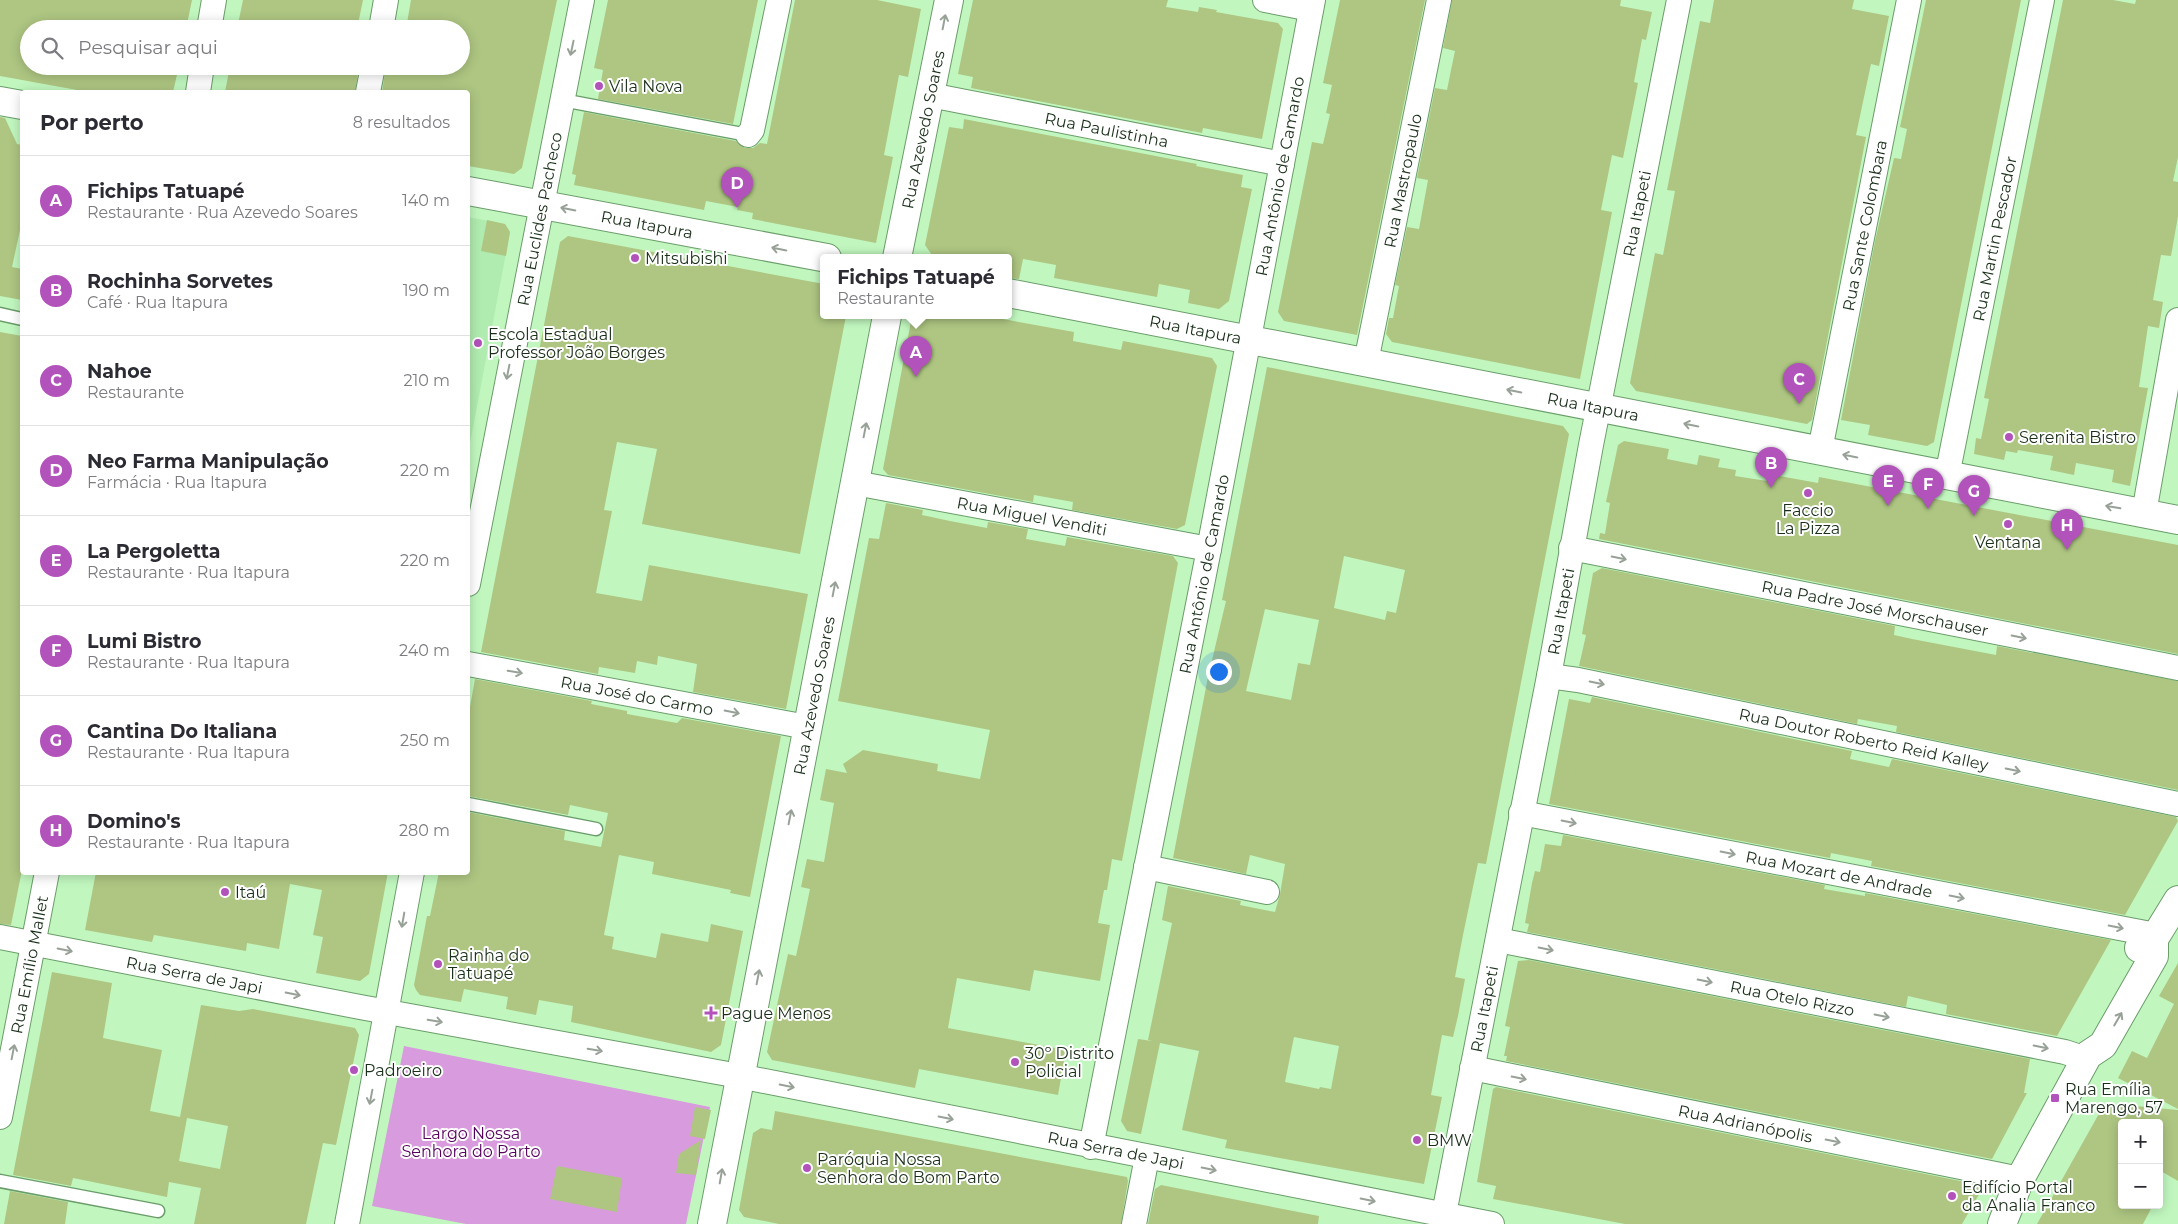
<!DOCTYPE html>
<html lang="pt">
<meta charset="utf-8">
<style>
body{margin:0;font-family:Montserrat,sans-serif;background:#f2f2f3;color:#2b2b33}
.controls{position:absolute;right:15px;bottom:15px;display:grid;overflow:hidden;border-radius:5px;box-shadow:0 2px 12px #0003}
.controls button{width:45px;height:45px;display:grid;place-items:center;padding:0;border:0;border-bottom:1px solid #e1e1e2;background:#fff;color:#2b2b33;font:25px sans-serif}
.you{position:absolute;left:1218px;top:671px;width:18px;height:18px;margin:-12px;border:4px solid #fff;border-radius:50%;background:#1a73e8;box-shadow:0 0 0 8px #1a73e833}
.badge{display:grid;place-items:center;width:32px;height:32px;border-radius:50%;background:#b252bb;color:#fff;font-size:16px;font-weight:700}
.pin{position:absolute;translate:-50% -41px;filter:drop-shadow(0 1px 2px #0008)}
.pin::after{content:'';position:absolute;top:26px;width:18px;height:15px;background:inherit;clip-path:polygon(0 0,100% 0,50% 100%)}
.popup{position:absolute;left:820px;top:254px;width:192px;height:65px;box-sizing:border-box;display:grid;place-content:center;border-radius:5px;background:#fff;filter:drop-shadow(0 1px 4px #0005);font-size:16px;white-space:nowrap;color:#7c7c81}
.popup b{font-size:19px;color:#2b2b33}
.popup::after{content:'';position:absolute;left:50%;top:100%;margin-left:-10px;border:10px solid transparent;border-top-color:#fff}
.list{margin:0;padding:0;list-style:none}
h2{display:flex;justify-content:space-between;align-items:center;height:65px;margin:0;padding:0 20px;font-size:21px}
h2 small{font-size:16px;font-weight:400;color:#7c7c81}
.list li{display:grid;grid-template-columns:32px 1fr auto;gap:15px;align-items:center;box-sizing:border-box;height:90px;padding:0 20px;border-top:1px solid #e1e1e2}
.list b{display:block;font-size:19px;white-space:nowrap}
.list p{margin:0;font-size:16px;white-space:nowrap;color:#7c7c81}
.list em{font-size:16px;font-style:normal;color:#7c7c81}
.icon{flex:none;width:28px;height:28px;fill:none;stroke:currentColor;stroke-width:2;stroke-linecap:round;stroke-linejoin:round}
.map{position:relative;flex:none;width:2178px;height:1224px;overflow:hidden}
.search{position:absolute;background:#fff;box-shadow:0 2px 12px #0003;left:20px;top:20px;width:450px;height:55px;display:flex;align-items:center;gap:12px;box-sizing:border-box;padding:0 18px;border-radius:28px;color:#7c7c81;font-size:19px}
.panel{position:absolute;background:#fff;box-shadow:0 2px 12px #0003;left:20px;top:90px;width:450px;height:785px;border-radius:5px}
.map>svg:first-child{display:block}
</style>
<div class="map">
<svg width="2178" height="1224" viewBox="0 0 2178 1224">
<rect width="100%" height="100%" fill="#c1f7bf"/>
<polygon fill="#b0ebaf" points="468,217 505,224 510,232 468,454"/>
<polygon fill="#d89bdd" points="404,1046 710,1107 686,1224 466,1224 372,1206"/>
<g fill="#aec682" fill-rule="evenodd">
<polygon points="0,0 192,0 186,29 29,29 29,66 179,66 173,92 88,92 0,76"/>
<polygon points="243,0 363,0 357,29 237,29"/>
<polygon points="411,0 557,0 522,168 514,174 468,166 468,92 382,92 386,66 461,66 461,29 406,29"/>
<polygon points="608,0 758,0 733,124 598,99 603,70 594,68"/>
<polygon points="795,0 877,0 921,9 908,77 899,75 884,155 893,157 876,243 752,219 753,213 737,210 738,207 706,201 704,210 574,185 576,175 572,174 584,112 736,141 745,148 753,148 760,143 767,144"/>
<polygon points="973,0 1168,0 1166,7 1198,12 1199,7 1217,10 1216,12 1278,23 1283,29 1262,139 1203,128 1202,133 971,88 973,77 958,74"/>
<polygon points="1340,0 1425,0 1357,335 1284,321 1278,312 1312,142 1323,144 1330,114 1326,113 1332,85 1323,83"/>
<polygon points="1452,0 1621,0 1620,6 1652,12 1646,40 1642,39 1634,82 1638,83 1623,158 1612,155 1601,210 1612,212 1580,379 1392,342 1386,334 1389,318 1393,318 1399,286 1395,285 1407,227 1419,229 1428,180 1417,178 1435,88 1447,90 1451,70 1455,51 1443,48"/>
<polygon points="1714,0 1854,0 1852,9 1889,16 1879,66 1871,64 1856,135 1866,137 1812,420 1807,424 1636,391 1630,383 1655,253 1663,255 1675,191 1667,190 1700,21 1710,23"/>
<polygon points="1926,0 2021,0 1934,442 1927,446 1868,435 1870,425 1841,420 1875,241 1894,158 1901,159 1907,129 1900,127"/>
<polygon points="2063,0 2113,0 2135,4 2136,0 2178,0 2178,157 2173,181 2178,182 2178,216 2171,256 2161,255 2153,300 2163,302 2159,328 2148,326 2139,387 2148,388 2130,486 2112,482 2114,470 2076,463 2074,475 2050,470 2053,456 2018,450 2017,453 2006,451 2004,460 1974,454 1976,438 1981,439 1989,399 1984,398"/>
<polygon points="230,66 359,66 355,92 225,92"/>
<polygon points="0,117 5,118 17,144 22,145 22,221 12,267 22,269 22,300 0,296"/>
<polygon points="964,119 1197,164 1196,166 1243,175 1241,187 1252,189 1229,301 1219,309 1188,303 1190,290 1159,284 1157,297 1065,280 1054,278 1056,265 1023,259 1019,279 1008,278 1008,258 948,258 932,255 925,245 949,127 963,129"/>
<polygon points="487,220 505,224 510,232 506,256 481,251"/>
<polygon points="568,236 824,284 824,316 846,316 800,554 642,524 657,449 617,442 604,510 612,511 596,593 642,601 649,565 808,594 786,709 693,692 697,664 658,656 657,665 637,661 635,673 599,667 598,674 481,652 560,242"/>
<polygon points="912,316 986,316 1074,332 1073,341 1121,350 1123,341 1212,358 1217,366 1185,525 1177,529 1072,510 1073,502 1034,495 1033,502 888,475 883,469"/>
<polygon points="0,332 22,336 22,870 11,925 0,924"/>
<path d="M1267,367L1563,426L1569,434L1486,864L1478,863L1463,935L1455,977L1465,979L1458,1016L1453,1037L1442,1035L1431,1095L1442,1097L1424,1184L1225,1148L1227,1140L1182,1130L1199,1051L1160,1043L1141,1134L1127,1131L1121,1121L1138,1039L1152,1041L1148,1040L1172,923L1162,920L1168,886L1241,901L1240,905L1275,912L1280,894L1285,864L1250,855L1246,874L1173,858L1208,677L1226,601L1222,600ZM1344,556L1405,570L1396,613L1387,611L1385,620L1334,608ZM1265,609L1319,620L1310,665L1298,663L1291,700L1246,691ZM1294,1037L1339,1046L1331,1089L1320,1087L1319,1089L1285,1082Z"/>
<polygon points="1624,441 1669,449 1667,459 1697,465 1699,455 1720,459 1718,467 1736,470 1735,476 1767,481 1768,474 1818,483 1819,477 2178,545 2178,654 1599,539 1600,533 1605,534 1610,503 1606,502 1618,445"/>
<polygon points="886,503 923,510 922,515 950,521 987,528 988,522 1028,529 1026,539 1065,546 1067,537 1173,556 1178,563 1122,861 1112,859 1107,890 1104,890 1098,923 1110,925 1100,981 1034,970 1030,991 957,978 948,1028 1066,1050 1058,1095 919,1069 915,1088 772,1060 767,1052 788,954 796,956 801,933 810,889 801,887 807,859 824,862 834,803 820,800 826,769 847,773 843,764 863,750 938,764 937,771 980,779 990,730 838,701 869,538 879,539"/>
<polygon points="1602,568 1895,626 1894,635 1912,639 1996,655 1997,646 2178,681 2178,790 1896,732 1897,726 1858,719 1857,724 1579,666 1586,635 1582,634 1593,573"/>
<polygon points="475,679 592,701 591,704 627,711 627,714 677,723 682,718 781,736 750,897 730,893 731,890 652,874 654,862 619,855 604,935 614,937 612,949 656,958 661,933 708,942 711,924 743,931 721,1045 711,1052 571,1022 573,1006 539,1000 536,1015 506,1009 508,997 464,989 461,1002 420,995 416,990 414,985 427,916 430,916 439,872 468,872 468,812 565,831 564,840 601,847 608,813 570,805 568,815 468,796 468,718"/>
<polygon points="1592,697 1852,751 1850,759 1889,767 1892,759 2176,817 2178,821 2125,915 1871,866 1872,861 1831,853 1830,858 1549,804 1569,699 1590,703"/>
<polygon points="1563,835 1825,885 1824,889 1865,896 1865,893 2111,940 2057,1036 1946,1014 1947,1005 1908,996 1906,1007 1527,932 1529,924 1525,923 1532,883 1535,871 1540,872 1545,844 1561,846"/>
<polygon points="96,872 388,872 369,974 360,981 316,973 323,937 313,935 322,890 290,884 279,949 247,943 246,951 154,935 152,942 85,930"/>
<polygon points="1529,960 2030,1059 2024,1093 2027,1093 1992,1159 1506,1061 1507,1056 1504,1056 1510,1027 1505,1026 1518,961"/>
<polygon points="2178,963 2178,1109 2118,1078 2132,1051 2147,1058 2174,1004 2159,996"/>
<path d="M52,972L112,983L103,1038L162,1050L150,1111L180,1117L201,1005L239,1011L253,1009L355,1028L359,1035L336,1145L323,1143L306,1224H194L201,1188L169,1182L167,1197L73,1178L71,1186L13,1175ZM187,1118L228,1126L220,1169L179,1161Z"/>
<polygon points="1496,1087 1980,1185 1982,1189 1962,1224 1625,1224 1493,1199 1496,1186 1477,1182 1493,1089"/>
<polygon points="2105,1103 2178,1110 2178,1181 2159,1170 2159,1123 2122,1123 2122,1205 2153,1205 2143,1224 2037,1224"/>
<polygon points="695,1107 711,1110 705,1139 690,1136"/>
<polygon points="775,1111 1127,1177 1128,1181 1121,1224 779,1224 744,1217 739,1210 753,1133 761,1128 772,1130"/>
<polygon points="701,1140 696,1175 676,1173 679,1154"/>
<polygon points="557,1166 622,1178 617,1212 550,1199"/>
<polygon points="1161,1185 1319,1216 1318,1224 1148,1224 1155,1189"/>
<polygon points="10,1191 68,1202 65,1224 4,1224"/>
</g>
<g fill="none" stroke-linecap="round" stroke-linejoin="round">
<defs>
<g id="lane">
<polyline points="562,100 748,135"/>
<polyline points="0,314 22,319"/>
<polyline points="468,804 596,829"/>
<polyline points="0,1181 158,1211"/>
</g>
<g id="street">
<polyline points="1265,0 1311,9"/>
<polyline points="209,29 214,0"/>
<polyline points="381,29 386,0"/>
<polyline points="198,92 202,66"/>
<polyline points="368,92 373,66"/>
<path id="s1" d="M930,95L1282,164"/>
<polyline points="748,135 752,130 779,0"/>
<path id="s2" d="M1366,362L1439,0"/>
<path id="s3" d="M1820,450L1909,0"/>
<path id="s4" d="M1947,476L2042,0"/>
<path id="s5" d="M855,483L1209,549"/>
<polyline points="2144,513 2178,320"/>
<path id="s6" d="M1571,548L2178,668"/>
<path id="s7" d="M468,584L582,0"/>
<path id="s8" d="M468,664L807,727"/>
<path id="s9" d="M1549,676L1578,680L2178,804"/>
<path id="s10" d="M1521,813L2156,935"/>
<polyline points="1146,867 1267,892"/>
<path id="s11" d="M0,937L360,1007L739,1076L1492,1224"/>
<path id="s12" d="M1498,940L2065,1052L2086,1059"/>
<path id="s13" d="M1472,1068L2020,1179"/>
<path id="s14" d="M0,1117L47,872"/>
<path id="s15" d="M1091,1147L1209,549L1313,0"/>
<polyline points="347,1224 412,872"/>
<polyline points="1134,1224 1147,1157"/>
<path id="s16" d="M1442,1224L1549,676L1591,445L1679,0"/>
</g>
<g id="secondary">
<polyline points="0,101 22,105"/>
<path id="s17" d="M468,191L827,258"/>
<path id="s18" d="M897,258L949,0"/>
<path id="s19" d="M1008,293L2178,520"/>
<polyline points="2139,948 2154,939 2178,900"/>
<path id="s20" d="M712,1224L887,316"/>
<polyline points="2002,1224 2020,1179 2088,1055 2103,1045 2154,956 2154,939"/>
</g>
</defs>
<use href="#lane" stroke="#6a9d69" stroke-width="15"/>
<use href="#street" stroke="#6a9d69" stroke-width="26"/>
<use href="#secondary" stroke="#6a9d69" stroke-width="30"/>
<use href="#lane" stroke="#fff" stroke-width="12"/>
<use href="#street" stroke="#fff" stroke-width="24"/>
<use href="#secondary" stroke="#fff" stroke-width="28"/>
</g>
<defs><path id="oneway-shaft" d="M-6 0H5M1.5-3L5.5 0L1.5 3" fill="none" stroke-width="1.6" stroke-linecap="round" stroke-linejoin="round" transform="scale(1.25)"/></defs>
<g stroke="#98a198">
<use href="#oneway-shaft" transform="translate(944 22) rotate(-79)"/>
<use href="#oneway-shaft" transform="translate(572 48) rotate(102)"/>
<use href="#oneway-shaft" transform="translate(568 209) rotate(-169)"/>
<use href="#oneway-shaft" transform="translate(779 249) rotate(-169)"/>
<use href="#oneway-shaft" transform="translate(508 372) rotate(101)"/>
<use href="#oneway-shaft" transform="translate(1514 391) rotate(-169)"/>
<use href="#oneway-shaft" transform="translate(1691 425) rotate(-169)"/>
<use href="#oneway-shaft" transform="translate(865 430) rotate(-79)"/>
<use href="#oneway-shaft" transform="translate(1850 456) rotate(-169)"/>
<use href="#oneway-shaft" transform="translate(2113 507) rotate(-170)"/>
<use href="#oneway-shaft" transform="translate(1619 558) rotate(11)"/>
<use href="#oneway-shaft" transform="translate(834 589) rotate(-79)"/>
<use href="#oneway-shaft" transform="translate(2019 637) rotate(11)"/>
<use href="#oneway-shaft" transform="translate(515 672) rotate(10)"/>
<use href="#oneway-shaft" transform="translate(1597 683) rotate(12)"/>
<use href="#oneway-shaft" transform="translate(732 712) rotate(11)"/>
<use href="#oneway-shaft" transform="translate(2013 770) rotate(12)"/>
<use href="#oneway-shaft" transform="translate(790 817) rotate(-79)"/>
<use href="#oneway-shaft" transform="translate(1569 822) rotate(11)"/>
<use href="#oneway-shaft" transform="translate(1728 853) rotate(11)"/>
<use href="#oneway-shaft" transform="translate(1957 897) rotate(11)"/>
<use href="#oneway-shaft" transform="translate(403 920) rotate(100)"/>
<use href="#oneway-shaft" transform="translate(2116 927) rotate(11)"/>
<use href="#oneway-shaft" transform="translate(1546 949) rotate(11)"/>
<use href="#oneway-shaft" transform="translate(65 950) rotate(11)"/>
<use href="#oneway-shaft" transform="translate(758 977) rotate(-79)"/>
<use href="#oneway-shaft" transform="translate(1705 981) rotate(11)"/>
<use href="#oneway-shaft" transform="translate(293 994) rotate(11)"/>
<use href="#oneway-shaft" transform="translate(1882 1016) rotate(11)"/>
<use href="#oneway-shaft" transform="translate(2118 1019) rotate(-60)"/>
<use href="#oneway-shaft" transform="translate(435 1021) rotate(10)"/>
<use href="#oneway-shaft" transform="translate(2041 1047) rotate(11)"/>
<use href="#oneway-shaft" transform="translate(595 1050) rotate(10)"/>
<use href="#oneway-shaft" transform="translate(13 1052) rotate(-79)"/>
<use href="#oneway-shaft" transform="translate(1519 1078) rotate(11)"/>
<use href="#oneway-shaft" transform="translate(787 1086) rotate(11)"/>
<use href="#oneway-shaft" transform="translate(371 1097) rotate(101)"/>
<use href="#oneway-shaft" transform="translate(946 1118) rotate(11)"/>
<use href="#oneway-shaft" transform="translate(1833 1141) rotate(11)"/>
<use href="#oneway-shaft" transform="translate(1209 1169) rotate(11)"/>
<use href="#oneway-shaft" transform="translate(721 1176) rotate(-80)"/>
<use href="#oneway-shaft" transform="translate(1368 1200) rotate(11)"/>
</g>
<g fill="#b252bb" stroke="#fff" stroke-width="2">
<circle cx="599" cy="86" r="5"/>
<circle cx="635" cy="258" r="5"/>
<circle cx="478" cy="343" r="5"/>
<circle cx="2009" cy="437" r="5"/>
<circle cx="1808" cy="493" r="5"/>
<circle cx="2008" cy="524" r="5"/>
<circle cx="225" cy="892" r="5"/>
<circle cx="438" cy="964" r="5"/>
<path d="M708.5 1005.5h5v5h5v5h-5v5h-5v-5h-5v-5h5z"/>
<circle cx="1015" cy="1062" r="5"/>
<circle cx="354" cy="1070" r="5"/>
<rect x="2050" y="1093" width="10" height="10" rx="2.5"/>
<circle cx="1417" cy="1140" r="5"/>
<circle cx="807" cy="1168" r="5"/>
<circle cx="1952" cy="1196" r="5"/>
</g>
<g text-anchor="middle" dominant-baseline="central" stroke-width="4" stroke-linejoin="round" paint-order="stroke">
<g font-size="16" fill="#1a2f1a" stroke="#fff" text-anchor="start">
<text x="609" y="86">Vila Nova</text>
<text x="645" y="258">Mitsubishi</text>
<text x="488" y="334">Escola Estadual<tspan x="488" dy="18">Professor João Borges</tspan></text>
<text x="2019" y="437">Serenita Bistro</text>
<text x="1808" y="510" text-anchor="middle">Faccio<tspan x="1808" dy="18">La Pizza</tspan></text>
<text x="2008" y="542" text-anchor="middle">Ventana</text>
<text x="235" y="892">Itaú</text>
<text x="448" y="955">Rainha do<tspan x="448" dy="18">Tatuapé</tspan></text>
<text x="721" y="1013">Pague Menos</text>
<text x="1025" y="1053">30º Distrito<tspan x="1025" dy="18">Policial</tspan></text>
<text x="364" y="1070">Padroeiro</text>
<text x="2065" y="1089">Rua Emília<tspan x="2065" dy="18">Marengo, 57</tspan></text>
<text x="1427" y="1140">BMW</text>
<text x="817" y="1159">Paróquia Nossa<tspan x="817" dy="18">Senhora do Bom Parto</tspan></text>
<text x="1962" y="1187">Edifício Portal<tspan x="1962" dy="18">da Analia Franco</tspan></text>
</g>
<g font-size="16" fill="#1a2f1a" stroke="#fff">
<text stroke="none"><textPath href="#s18" startOffset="131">Rua Azevedo Soares</textPath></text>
<text stroke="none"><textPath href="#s1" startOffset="180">Rua Paulistinha</textPath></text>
<text stroke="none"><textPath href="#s15" startOffset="989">Rua Antônio de Camardo</textPath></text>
<text stroke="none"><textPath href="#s2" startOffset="185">Rua Mastropaulo</textPath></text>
<text stroke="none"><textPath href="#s16" startOffset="1029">Rua Itapeti</textPath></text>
<text stroke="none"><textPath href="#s7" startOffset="372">Rua Euclides Pacheco</textPath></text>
<text stroke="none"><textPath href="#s17" startOffset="182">Rua Itapura</textPath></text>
<text stroke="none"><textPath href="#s3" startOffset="229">Rua Sante Colombara</textPath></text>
<text stroke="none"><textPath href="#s4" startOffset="242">Rua Martin Pescador</textPath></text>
<text stroke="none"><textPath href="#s19" startOffset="191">Rua Itapura</textPath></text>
<text stroke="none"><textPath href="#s19" startOffset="596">Rua Itapura</textPath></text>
<text stroke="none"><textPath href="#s5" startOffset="180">Rua Miguel Venditi</textPath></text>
<text stroke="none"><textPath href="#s15" startOffset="584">Rua Antônio de Camardo</textPath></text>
<text stroke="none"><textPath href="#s6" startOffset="310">Rua Padre José Morschauser</textPath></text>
<text stroke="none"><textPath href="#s16" startOffset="624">Rua Itapeti</textPath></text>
<text stroke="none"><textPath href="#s8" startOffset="172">Rua José do Carmo</textPath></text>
<text stroke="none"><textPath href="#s20" startOffset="538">Rua Azevedo Soares</textPath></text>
<text stroke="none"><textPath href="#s9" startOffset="321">Rua Doutor Roberto Reid Kalley</textPath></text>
<text stroke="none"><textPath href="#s10" startOffset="324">Rua Mozart de Andrade</textPath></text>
<text stroke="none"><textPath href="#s14" startOffset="155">Rua Emílio Mallet</textPath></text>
<text stroke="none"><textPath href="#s11" startOffset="198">Rua Serra de Japi</textPath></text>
<text stroke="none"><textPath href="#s12" startOffset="300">Rua Otelo Rizzo</textPath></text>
<text stroke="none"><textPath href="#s16" startOffset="219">Rua Itapeti</textPath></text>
<text stroke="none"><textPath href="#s13" startOffset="279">Rua Adrianópolis</textPath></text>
<text stroke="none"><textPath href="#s11" startOffset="1136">Rua Serra de Japi</textPath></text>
</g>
<g font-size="16" fill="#56005e" stroke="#fff">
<text x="471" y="1133">Largo Nossa<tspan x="471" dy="18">Senhora do Parto</tspan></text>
</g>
</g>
</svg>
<div class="controls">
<button>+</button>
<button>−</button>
</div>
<div class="you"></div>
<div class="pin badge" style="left:916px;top:377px">A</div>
<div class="popup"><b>Fichips Tatuapé</b>Restaurante</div>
<div class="pin badge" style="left:1771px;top:488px">B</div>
<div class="pin badge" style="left:1799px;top:404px">C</div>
<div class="pin badge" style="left:737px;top:208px">D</div>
<div class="pin badge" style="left:1888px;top:506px">E</div>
<div class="pin badge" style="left:1928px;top:509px">F</div>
<div class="pin badge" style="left:1974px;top:516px">G</div>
<div class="pin badge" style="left:2067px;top:550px">H</div>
<div class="search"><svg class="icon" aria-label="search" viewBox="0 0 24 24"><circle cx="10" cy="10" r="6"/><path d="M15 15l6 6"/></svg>Pesquisar aqui</div>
<section class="panel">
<h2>Por perto<small>8 resultados</small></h2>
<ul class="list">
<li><span class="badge">A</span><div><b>Fichips Tatuapé</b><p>Restaurante · Rua Azevedo Soares</p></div><em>140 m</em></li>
<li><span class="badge">B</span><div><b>Rochinha Sorvetes</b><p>Café · Rua Itapura</p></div><em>190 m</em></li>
<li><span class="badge">C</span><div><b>Nahoe</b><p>Restaurante</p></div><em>210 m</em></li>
<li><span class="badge">D</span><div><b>Neo Farma Manipulação</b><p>Farmácia · Rua Itapura</p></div><em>220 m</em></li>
<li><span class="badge">E</span><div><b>La Pergoletta</b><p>Restaurante · Rua Itapura</p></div><em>220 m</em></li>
<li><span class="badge">F</span><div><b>Lumi Bistro</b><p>Restaurante · Rua Itapura</p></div><em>240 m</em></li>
<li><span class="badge">G</span><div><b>Cantina Do Italiana</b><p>Restaurante · Rua Itapura</p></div><em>250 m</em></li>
<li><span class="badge">H</span><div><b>Domino's</b><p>Restaurante · Rua Itapura</p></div><em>280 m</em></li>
</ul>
</section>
</div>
